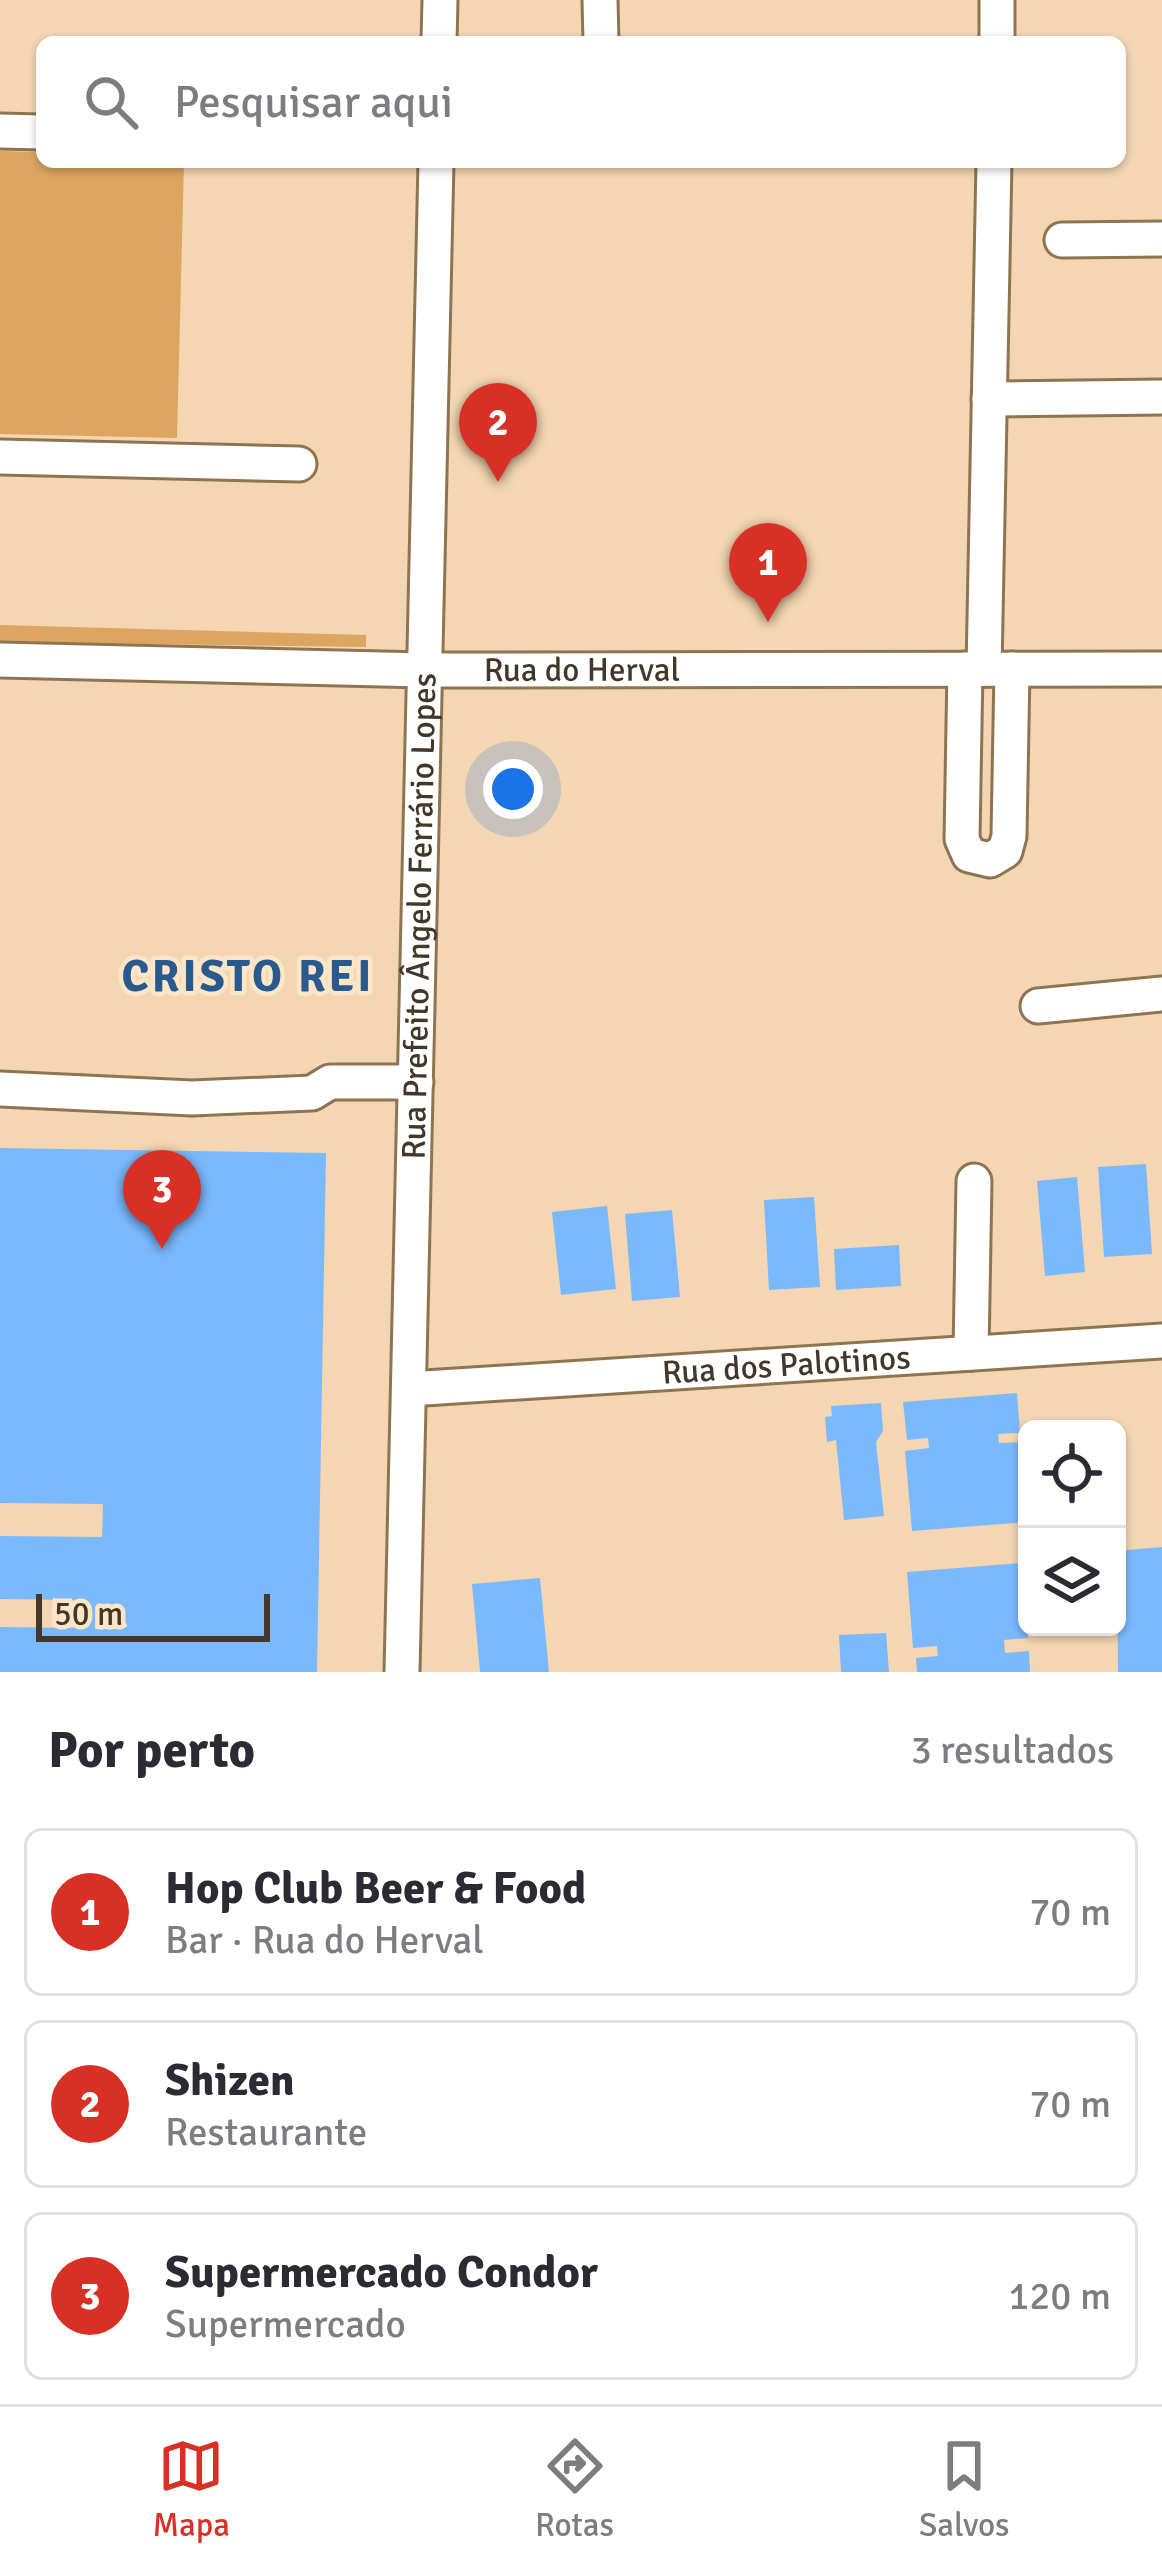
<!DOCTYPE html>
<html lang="pt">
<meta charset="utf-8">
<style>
body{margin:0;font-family:Signika,sans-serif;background:#f7f7f7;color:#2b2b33}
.controls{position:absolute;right:36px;bottom:36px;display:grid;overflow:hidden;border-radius:18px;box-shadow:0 3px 9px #0004}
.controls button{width:108px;height:108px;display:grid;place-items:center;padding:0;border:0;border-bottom:3px solid #e1e1e2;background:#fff;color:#2b2b33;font:60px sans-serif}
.scale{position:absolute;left:36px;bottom:30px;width:234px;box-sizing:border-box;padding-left:12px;border:6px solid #433729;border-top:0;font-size:33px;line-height:42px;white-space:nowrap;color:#433729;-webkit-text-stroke:9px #fde5c7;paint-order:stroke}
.you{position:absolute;left:513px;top:789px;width:42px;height:42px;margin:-30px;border:9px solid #fff;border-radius:50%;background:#1a73e8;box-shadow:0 0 0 18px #1a73e833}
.badge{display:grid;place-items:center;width:78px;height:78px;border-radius:50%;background:#d93025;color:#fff;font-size:39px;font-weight:700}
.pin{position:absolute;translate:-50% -99px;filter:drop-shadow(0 3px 6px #0008)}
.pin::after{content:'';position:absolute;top:63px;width:42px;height:36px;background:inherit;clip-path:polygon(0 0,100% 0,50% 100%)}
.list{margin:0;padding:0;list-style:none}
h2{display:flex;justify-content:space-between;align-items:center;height:156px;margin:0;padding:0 48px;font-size:51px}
h2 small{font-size:39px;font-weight:400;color:#7c7c81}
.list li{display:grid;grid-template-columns:78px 1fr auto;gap:36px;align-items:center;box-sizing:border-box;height:168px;margin:0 24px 24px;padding:0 24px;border:3px solid #e1e1e2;border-radius:18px}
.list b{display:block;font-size:45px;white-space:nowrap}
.list p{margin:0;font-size:39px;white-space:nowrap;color:#7c7c81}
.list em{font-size:39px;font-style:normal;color:#7c7c81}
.icon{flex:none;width:66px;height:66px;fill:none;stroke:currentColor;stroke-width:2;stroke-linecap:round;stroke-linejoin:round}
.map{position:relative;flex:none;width:1162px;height:1672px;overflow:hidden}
.search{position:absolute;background:#fff;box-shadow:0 3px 9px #0004;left:36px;right:36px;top:36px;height:132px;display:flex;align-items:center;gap:30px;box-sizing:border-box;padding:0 42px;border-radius:18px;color:#7c7c81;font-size:45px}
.sheet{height:732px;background:#fff}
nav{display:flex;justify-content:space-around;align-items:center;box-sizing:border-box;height:168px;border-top:3px solid #e1e1e2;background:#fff;font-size:33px;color:#7c7c81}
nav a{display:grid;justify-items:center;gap:6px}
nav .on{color:#d93025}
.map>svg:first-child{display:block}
</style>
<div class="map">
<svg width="1162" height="1672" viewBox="0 0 1162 1672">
<rect width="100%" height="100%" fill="#f4d6b2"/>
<g fill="#dca661">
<polygon points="0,151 42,152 42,162 184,162 177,438 0,434"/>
<polygon points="0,625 366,635 366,647 0,642"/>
</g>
<g fill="#7bb9fe">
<polygon points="0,1148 326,1153 317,1672 0,1672 0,1627 73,1628 73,1600 0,1599 0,1536 102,1537 103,1504 0,1503"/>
<polygon points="1146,1164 1152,1254 1104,1257 1098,1167"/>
<polygon points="1077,1177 1085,1272 1045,1276 1037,1181"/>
<polygon points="814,1197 820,1287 769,1290 764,1200"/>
<polygon points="607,1206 616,1289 561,1295 552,1212"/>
<polygon points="672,1210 680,1297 632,1301 625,1214"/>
<polygon points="899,1245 901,1286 836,1290 834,1249"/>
<polygon points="1017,1393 1020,1433 998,1434 999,1443 1021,1442 1027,1522 912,1531 905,1451 929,1448 928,1438 907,1440 903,1402"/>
<polygon points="881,1403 883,1431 876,1442 884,1516 844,1520 836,1440 827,1442 825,1417 832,1416 831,1406"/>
<polygon points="1162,1547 1162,1672 1118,1672 1117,1551"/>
<polygon points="1022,1563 1028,1638 1004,1640 1005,1653 1029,1651 1030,1672 917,1672 916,1658 938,1656 937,1646 913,1648 907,1572"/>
<polygon points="540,1578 549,1672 480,1672 472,1584"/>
<polygon points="886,1633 889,1672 841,1672 839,1635"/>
</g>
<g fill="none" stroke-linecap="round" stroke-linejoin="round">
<defs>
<g id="minor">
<polyline points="600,0 601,42"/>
<polyline points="439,42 440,0"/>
<polyline points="997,42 997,0"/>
<polyline points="0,131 42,132"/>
<polyline points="1062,240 1162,239"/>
<polyline points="989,399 1162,397"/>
<polyline points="0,457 299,464"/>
<path id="s1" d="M0,660L425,670L1162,669"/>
<polyline points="965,669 962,839 969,855 990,860 1005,851 1009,836 1012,669"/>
<polyline points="984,669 994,162"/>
<polyline points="1038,1006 1162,994"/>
<polyline points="0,1089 192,1098 312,1093 330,1082 416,1082"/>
<polyline points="971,1353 974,1181"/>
<path id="s2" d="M409,1389L1162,1341"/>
<path id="s3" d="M402,1672L436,162"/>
</g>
</defs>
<use href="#minor" stroke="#8f7452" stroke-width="39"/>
<use href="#minor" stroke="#fff" stroke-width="33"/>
</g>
<g text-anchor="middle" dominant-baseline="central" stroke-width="9" stroke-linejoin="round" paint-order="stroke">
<g font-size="33" fill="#433729" stroke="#fde5c7">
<text stroke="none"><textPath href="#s1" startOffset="582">Rua do Herval</textPath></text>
<text stroke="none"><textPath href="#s3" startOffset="756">Rua Prefeito Ângelo Ferrário Lopes</textPath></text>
<text stroke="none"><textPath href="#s2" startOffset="378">Rua dos Palotinos</textPath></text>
</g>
<g font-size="45" font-weight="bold" letter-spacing="3" fill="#295a8e" stroke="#fde5c7">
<text x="248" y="976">CRISTO REI</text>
</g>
</g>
</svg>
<div class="controls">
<button><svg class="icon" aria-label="locate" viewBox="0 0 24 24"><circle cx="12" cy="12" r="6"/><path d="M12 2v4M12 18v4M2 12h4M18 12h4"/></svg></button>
<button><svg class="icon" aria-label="layers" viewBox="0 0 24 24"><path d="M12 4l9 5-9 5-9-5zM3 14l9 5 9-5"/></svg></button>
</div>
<div class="scale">50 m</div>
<div class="you"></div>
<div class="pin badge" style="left:768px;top:622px">1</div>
<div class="pin badge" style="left:498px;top:482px">2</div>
<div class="pin badge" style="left:162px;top:1249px">3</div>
<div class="search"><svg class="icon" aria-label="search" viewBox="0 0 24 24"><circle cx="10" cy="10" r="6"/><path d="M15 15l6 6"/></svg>Pesquisar aqui</div>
</div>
<section class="sheet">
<h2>Por perto<small>3 resultados</small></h2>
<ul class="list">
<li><span class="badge">1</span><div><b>Hop Club Beer &amp; Food</b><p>Bar · Rua do Herval</p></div><em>70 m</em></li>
<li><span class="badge">2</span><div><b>Shizen</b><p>Restaurante</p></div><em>70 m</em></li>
<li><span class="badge">3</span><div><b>Supermercado Condor</b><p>Supermercado</p></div><em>120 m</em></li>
</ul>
</section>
<nav>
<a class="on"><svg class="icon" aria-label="map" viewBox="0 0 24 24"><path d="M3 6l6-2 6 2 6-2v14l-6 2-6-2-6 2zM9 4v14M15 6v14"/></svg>Mapa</a>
<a><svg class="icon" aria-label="directions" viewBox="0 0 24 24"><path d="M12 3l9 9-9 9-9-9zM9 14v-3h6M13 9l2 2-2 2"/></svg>Rotas</a>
<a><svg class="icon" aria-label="saved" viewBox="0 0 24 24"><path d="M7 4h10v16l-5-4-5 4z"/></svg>Salvos</a>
</nav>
